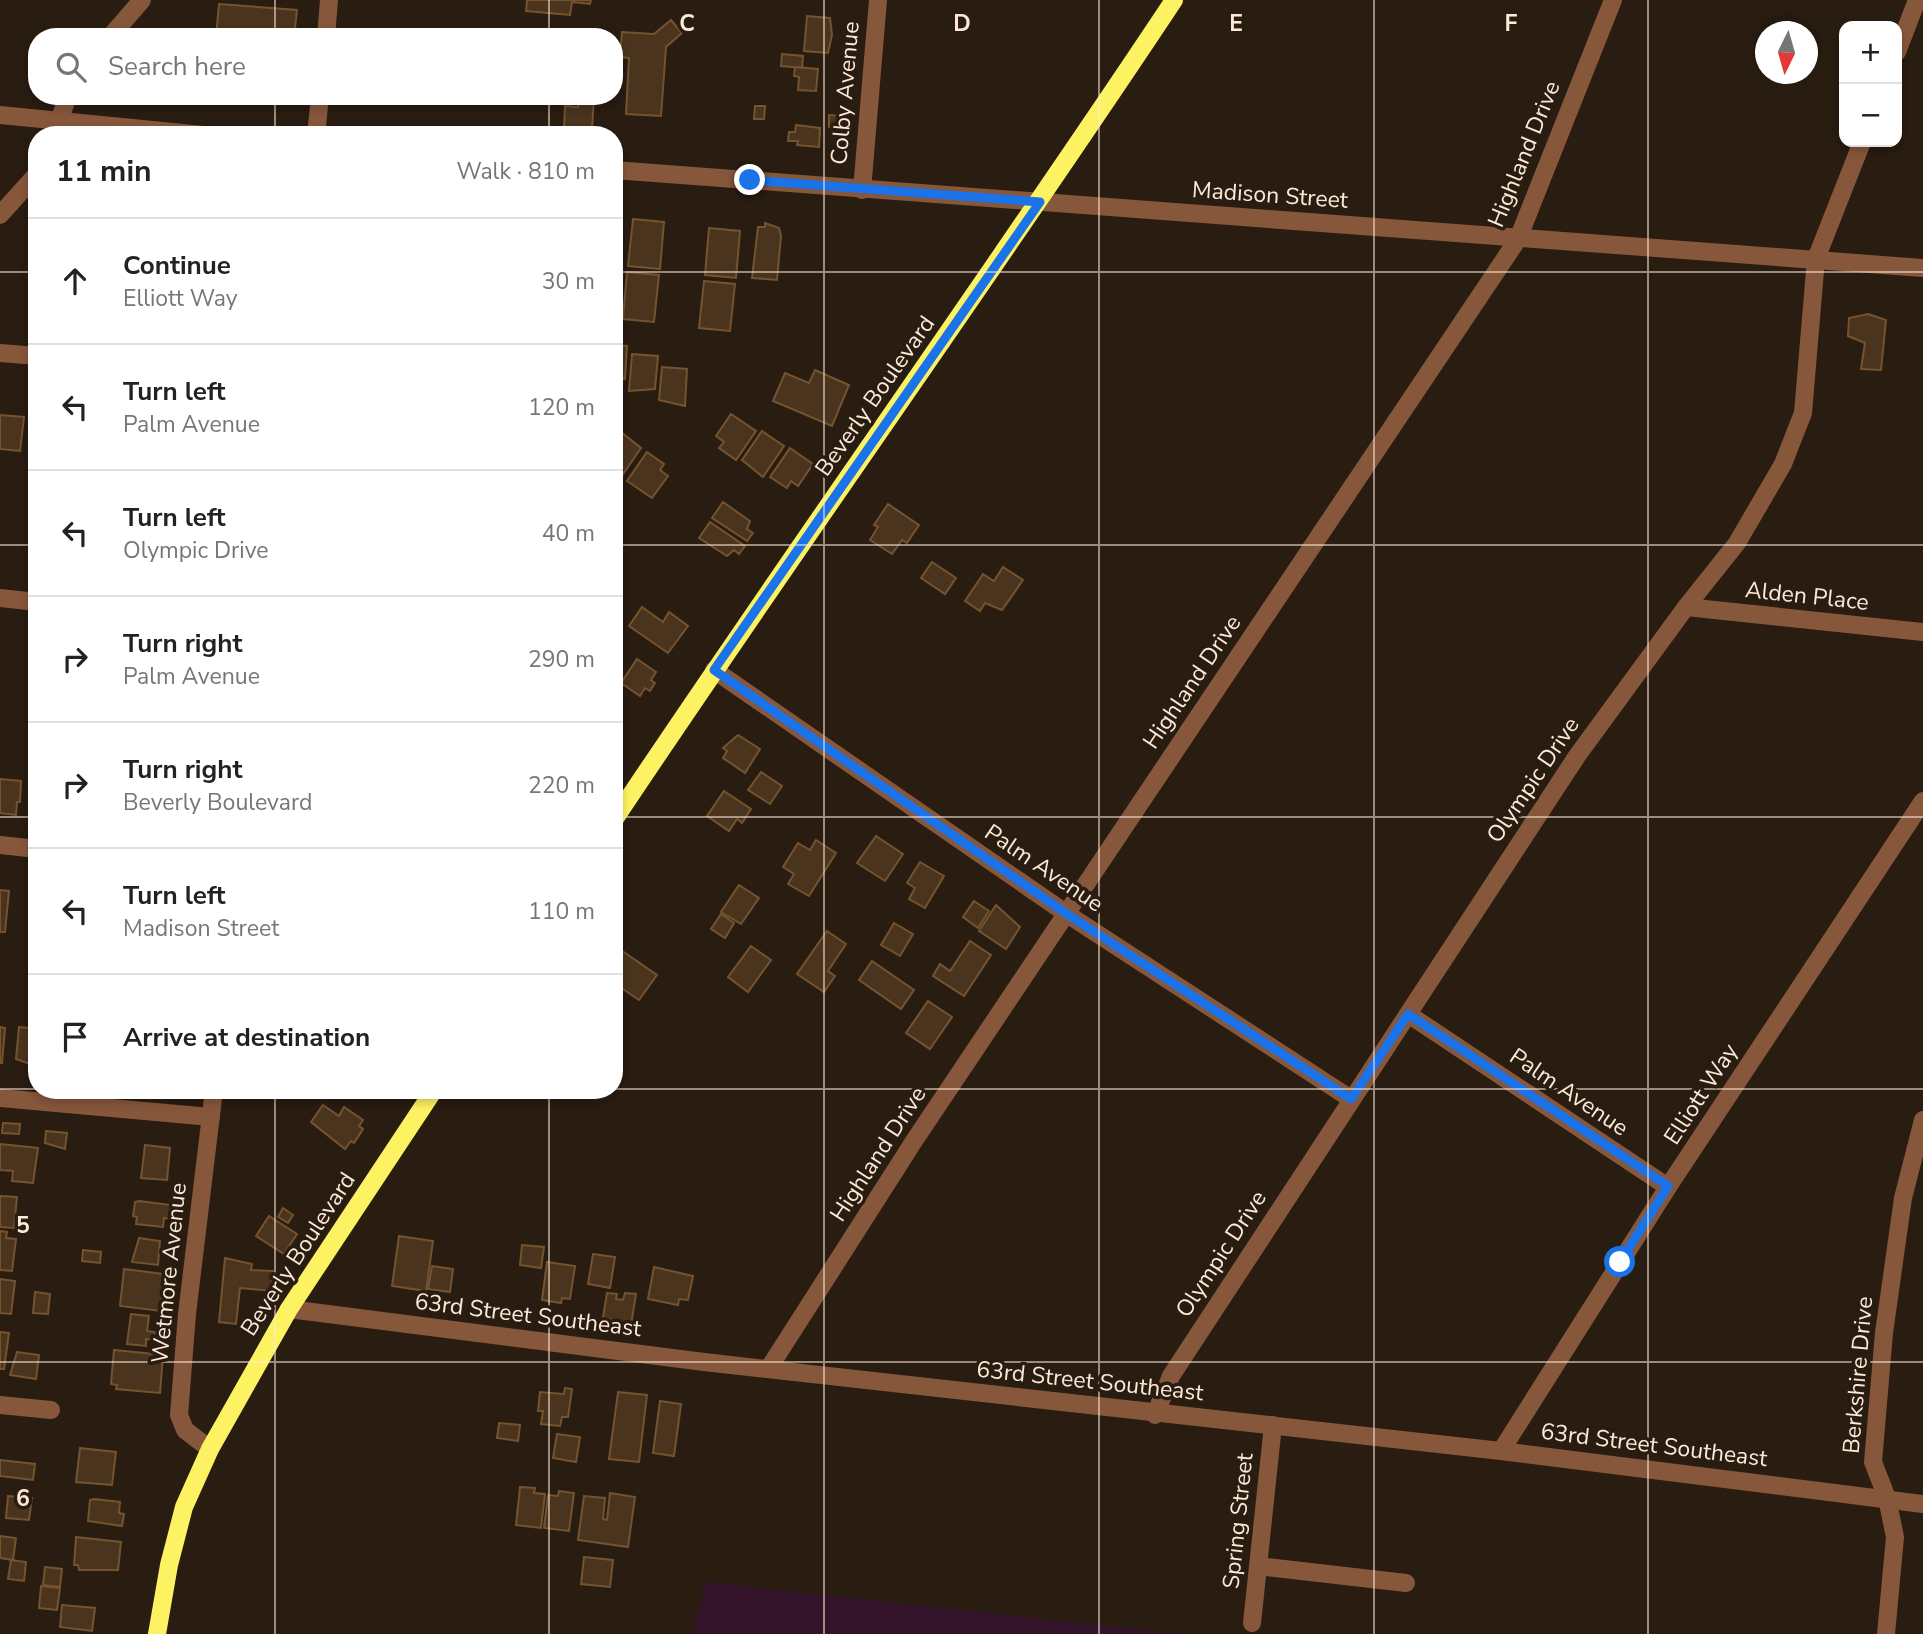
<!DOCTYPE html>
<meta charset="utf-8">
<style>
body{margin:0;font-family:"Nunito Sans",sans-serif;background:#f6f6f6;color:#222}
.controls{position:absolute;right:21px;top:21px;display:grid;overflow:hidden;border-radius:14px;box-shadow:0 4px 10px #0003}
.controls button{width:63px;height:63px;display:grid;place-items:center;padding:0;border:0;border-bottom:2px solid #e0e0e0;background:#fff;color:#222;font:35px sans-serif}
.compass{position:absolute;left:1755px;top:21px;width:63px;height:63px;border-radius:50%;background:#fff;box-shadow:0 4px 10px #0003;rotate:185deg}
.stop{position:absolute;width:21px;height:21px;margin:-16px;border:5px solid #1a73e8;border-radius:50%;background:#fff}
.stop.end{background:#1a73e8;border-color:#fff;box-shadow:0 2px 7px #0008}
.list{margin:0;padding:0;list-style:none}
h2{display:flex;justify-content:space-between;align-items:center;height:91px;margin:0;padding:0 28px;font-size:30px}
h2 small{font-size:23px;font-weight:400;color:#767676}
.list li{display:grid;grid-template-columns:46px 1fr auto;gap:21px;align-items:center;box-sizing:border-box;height:126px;padding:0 28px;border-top:2px solid #e0e0e0}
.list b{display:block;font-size:26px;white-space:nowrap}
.list p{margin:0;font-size:23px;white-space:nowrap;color:#767676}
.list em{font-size:23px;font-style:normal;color:#767676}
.icon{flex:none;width:38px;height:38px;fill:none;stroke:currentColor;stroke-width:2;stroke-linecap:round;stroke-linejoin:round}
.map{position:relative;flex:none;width:1923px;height:1634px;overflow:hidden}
.search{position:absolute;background:#fff;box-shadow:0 4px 10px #0003;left:28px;top:28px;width:595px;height:77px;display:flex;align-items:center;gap:18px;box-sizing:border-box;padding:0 24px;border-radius:28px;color:#767676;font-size:26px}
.panel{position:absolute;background:#fff;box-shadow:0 4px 10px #0003;left:28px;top:126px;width:595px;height:973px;border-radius:28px}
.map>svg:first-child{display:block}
</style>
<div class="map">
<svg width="1923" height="1634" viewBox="0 0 1923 1634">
<rect width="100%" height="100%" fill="#291c11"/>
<polygon fill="#33142a" points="706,1582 1180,1634 692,1634"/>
<g fill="#4a341d" stroke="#75532f" stroke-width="2">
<polygon points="527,0 591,0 590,4 572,2 570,15 526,11"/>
<polygon points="219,4 297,10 294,37 216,37"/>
<polygon points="807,16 830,18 832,35 828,53 804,51"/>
<polygon points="671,20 682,33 666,47 661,116 626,114 629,58 620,57 622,32 654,34"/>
<polygon points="782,54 803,56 802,68 781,66"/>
<polygon points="795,67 818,69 816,91 798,90 799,77 794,76"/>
<polygon points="579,96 594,96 592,130 564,129 565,106 578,107"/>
<polygon points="755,106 765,106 764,119 754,119"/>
<polygon points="829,115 841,116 840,128 829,127"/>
<polygon points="796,125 820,128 819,147 797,145 798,141 788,141 789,132 795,132"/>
<polygon points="633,219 664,222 660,269 628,266"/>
<polygon points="765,223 779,228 781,236 777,280 752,278 758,227 765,227"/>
<polygon points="709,228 740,231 736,278 705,275"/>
<polygon points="614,250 620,251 614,310"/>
<polygon points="627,272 659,275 654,322 623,319"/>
<polygon points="704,281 735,284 730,331 699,328"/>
<polygon points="1868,314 1886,320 1881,370 1861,369 1865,343 1848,336 1849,318"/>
<polygon points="614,345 627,346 625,379 614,378"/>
<polygon points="632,354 658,356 655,389 629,391"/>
<polygon points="662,367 687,369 685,406 659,400"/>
<polygon points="815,370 849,385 832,426 773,401 785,373 809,383"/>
<polygon points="731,414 756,431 736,460 719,448 724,442 716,436"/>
<polygon points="0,415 24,417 20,451 0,449"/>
<polygon points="762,431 784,446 763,477 742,460"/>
<polygon points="621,432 641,448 621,477 614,472 614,441"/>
<polygon points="790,448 813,464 798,486 791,481 787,488 770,477"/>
<polygon points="647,452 664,464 660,470 668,476 652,498 627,481"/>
<polygon points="723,502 750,521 747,529 753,533 747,541 712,518"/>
<polygon points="888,504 919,525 907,543 902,540 892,554 870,540 878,527 874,525"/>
<polygon points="710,522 745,546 739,554 734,550 727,556 699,538"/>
<polygon points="932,562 956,578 945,594 921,578"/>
<polygon points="1003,567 1023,580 1002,610 985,603 980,611 965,601 983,574 994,581"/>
<polygon points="642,607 663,622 669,612 688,626 668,653 629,626"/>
<polygon points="637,659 656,672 651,680 655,683 650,691 645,688 640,696 621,683"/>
<polygon points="738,735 760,749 745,773 723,758 727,751 723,748"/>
<polygon points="761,772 782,786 770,804 748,790"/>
<polygon points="35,775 37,775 37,814 31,814"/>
<polygon points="0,779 21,781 20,802 17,802 16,815 0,813"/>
<polygon points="724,791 751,809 742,823 737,819 729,831 707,816"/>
<polygon points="876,836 903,854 885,881 857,863"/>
<polygon points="816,840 836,853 809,896 788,884 794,874 783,867 798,843 810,850"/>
<polygon points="920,862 944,876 925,908 909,899 915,888 907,883"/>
<polygon points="739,885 759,898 741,924 721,912"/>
<polygon points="0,890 9,891 5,932 0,932"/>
<polygon points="974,901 989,911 978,928 963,917"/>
<polygon points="996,905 1020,927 1006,949 979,931"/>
<polygon points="721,914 734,923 725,938 711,929"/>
<polygon points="894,923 913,934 900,956 881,945"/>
<polygon points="827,931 846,944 828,971 835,976 824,992 797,974"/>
<polygon points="970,941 991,955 964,996 933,976 940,964 950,971"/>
<polygon points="751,946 771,960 748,992 728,977"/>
<polygon points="618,948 657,975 639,1000 614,983 614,953"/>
<polygon points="872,961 914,990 901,1009 859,980"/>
<polygon points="928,1001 952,1017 930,1049 906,1033"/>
<polygon points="0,1027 5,1028 2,1063 0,1063"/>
<polygon points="19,1027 37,1029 37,1060 31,1060 30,1064 16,1059"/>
<polygon points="323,1105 339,1116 344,1107 363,1120 359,1126 363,1129 354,1143 351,1141 345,1149 311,1122"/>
<polygon points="3,1123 20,1124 19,1134 2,1133"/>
<polygon points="46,1131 67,1133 65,1149 45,1143"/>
<polygon points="0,1144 38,1148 33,1183 12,1181 13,1171 0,1170"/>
<polygon points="145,1145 170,1148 167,1180 141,1178"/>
<polygon points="0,1196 17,1197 14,1228 0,1227"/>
<polygon points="139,1201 171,1205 170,1219 164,1218 163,1227 136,1224 137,1217 133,1216 135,1202"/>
<polygon points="283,1208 293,1215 288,1223 278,1217"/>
<polygon points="269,1216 297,1234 284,1254 256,1236"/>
<polygon points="0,1231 7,1232 6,1238 16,1239 12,1271 0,1270"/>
<polygon points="399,1236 433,1241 426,1291 392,1286"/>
<polygon points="139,1238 160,1241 158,1265 132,1262"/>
<polygon points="522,1245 544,1247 541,1268 520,1265"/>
<polygon points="83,1250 101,1252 100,1263 82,1261"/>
<polygon points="593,1254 615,1257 610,1288 588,1284"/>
<polygon points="225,1258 252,1264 251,1270 273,1271 271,1291 240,1288 236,1324 219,1322"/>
<polygon points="547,1262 575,1266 570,1299 562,1298 561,1303 542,1300"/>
<polygon points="432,1266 453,1269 450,1292 428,1289"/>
<polygon points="654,1267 693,1276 688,1300 679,1299 678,1305 648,1299"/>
<polygon points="124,1269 164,1274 160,1311 120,1306"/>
<polygon points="0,1279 15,1281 11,1314 0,1313"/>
<polygon points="35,1292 50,1294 48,1314 33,1313"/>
<polygon points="607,1293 617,1294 616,1299 623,1300 625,1293 636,1294 631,1325 603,1317"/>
<polygon points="131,1314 149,1316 147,1331 155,1332 154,1340 146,1339 146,1346 127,1344"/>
<polygon points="0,1332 9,1333 4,1369 0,1369"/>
<polygon points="114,1350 163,1355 160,1393 116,1389 117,1385 111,1384"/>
<polygon points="17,1352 39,1355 36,1379 10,1375"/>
<polygon points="565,1388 572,1389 568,1417 562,1417 560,1426 541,1424 543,1411 538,1411 540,1392 564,1394"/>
<polygon points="618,1392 647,1395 639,1462 609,1459"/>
<polygon points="660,1401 681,1404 674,1456 653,1453"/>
<polygon points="499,1423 520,1425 518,1441 497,1438"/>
<polygon points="557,1434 580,1437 576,1462 553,1458"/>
<polygon points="80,1448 116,1452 112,1485 76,1482"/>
<polygon points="0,1460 35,1464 33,1480 0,1476"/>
<polygon points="520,1487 535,1488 534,1493 545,1494 541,1528 516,1525"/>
<polygon points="559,1491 574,1493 569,1531 544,1528 548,1495 558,1496"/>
<polygon points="610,1493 635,1497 628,1547 578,1540 584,1496 605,1498 603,1519 607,1520"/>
<polygon points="8,1496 32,1498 29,1520 6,1518"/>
<polygon points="94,1499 120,1502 119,1513 124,1514 122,1526 88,1521 90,1500"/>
<polygon points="0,1536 16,1538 13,1560 0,1558"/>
<polygon points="76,1537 121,1542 118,1570 79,1570 78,1565 74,1565"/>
<polygon points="584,1557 613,1560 610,1587 581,1584"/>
<polygon points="11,1560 26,1562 24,1581 8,1579"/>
<polygon points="45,1567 62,1569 60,1587 43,1585"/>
<polygon points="41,1586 60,1588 57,1610 39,1608"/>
<polygon points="62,1605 95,1608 92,1631 60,1627"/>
</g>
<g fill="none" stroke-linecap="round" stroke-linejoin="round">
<g stroke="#87573c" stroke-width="18">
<polyline points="110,37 142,0"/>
<polyline points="326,37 329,0"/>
<polyline points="1897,52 1917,0"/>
<polyline points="0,115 203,135"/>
<polyline points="54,135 68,96"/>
<polyline points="316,135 320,96"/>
<polyline points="614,170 1923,268"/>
<polyline points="862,190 878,0"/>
<polyline points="0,215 37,174"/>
<polyline points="0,353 37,356"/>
<polyline points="0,598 37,602"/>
<polyline points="1686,607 1923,632"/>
<polyline points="714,670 1067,914 1351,1099"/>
<polyline points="0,845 37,849"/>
<polyline points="1408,1014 1668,1187"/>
<polyline points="0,1098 211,1117"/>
<polyline points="289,1309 704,1362 1501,1451 1923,1504"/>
<polyline points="769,1368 914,1141 1518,239 1613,0"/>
<polyline points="0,1405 51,1410"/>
<polyline points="1155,1415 1171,1376 1577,756 1686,607 1737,543 1783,464 1803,413 1816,259 1862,142"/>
<polyline points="210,1449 185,1430 179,1415 187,1314 214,1090"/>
<polyline points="1501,1451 1668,1187 1923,801"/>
<polyline points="1258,1566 1406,1583"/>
<polyline points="1252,1623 1273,1425"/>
<polyline points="1886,1634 1895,1537 1887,1498 1873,1462 1884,1333 1903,1198 1923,1120"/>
</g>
<g stroke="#fdf362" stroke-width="18">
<path d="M614,820C798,544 991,276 1174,0"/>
<polyline points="157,1634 169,1565 184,1507 210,1449 289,1309 434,1090"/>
</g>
</g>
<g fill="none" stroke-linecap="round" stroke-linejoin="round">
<polyline stroke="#1a73e8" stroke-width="9" points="750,180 1040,202 714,670 1067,914 1351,1099 1408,1014 1668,1186 1620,1262"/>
</g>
<path fill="none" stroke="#fee9d9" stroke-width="2" stroke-opacity="0.55" d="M275,0V37M549,0V37M824,0V1634M1099,0V1634M1374,0V1634M1648,0V1634M275,96V135M549,96V135M0,272H37M614,272H1923M0,545H37M614,545H1923M0,817H37M614,817H1923M0,1089H37M614,1089H1923M275,1090V1634M549,1090V1634M0,1362H1923"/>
<g text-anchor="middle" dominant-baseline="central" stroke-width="7" stroke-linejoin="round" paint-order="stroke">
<g font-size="23" fill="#fee9d9" stroke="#291c11">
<text transform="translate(845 93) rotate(-85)">Colby Avenue</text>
<text transform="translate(1524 154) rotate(-68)">Highland Drive</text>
<text transform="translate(1270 195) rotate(4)">Madison Street</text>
<text transform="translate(875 396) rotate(-55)">Beverly Boulevard</text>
<text transform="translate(1807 596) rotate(6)">Alden Place</text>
<text transform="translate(1192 682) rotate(-56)">Highland Drive</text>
<text transform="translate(1533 780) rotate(-56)">Olympic Drive</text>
<text transform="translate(1044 868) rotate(34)">Palm Avenue</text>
<text transform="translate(1569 1092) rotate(34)">Palm Avenue</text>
<text transform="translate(1701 1094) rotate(-57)">Elliott Way</text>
<text transform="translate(878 1154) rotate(-57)">Highland Drive</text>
<text transform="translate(298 1254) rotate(-57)">Beverly Boulevard</text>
<text transform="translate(1221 1254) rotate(-57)">Olympic Drive</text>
<text transform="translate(169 1273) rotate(-84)">Wetmore Avenue</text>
<text transform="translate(528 1315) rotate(7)">63rd Street Southeast</text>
<text transform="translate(1858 1375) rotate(-85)">Berkshire Drive</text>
<text transform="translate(1090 1381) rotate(6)">63rd Street Southeast</text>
<text transform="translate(1654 1445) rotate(7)">63rd Street Southeast</text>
<text transform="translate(1238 1521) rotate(-84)">Spring Street</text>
</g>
</g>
<g font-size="23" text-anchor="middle" font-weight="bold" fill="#fee9d9" stroke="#291c11" stroke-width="7" stroke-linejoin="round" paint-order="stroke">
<text x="687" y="31">C</text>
<text x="962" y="31">D</text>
<text x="1236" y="31">E</text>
<text x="1511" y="31">F</text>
<text x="23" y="1233">5</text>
<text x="23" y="1506">6</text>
</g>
</svg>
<div class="controls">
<button>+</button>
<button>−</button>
</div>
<svg class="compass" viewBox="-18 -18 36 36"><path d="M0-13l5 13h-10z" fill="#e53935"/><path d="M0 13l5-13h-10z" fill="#767676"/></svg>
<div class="stop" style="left:1620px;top:1262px"></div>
<div class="stop end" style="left:750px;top:180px"></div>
<div class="search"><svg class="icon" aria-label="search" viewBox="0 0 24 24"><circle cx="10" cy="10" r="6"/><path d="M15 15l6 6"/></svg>Search here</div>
<section class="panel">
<h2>11 min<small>Walk · 810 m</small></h2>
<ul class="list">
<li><svg class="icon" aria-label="ahead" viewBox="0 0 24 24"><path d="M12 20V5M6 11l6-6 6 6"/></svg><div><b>Continue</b><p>Elliott Way</p></div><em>30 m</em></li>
<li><svg class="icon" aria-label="left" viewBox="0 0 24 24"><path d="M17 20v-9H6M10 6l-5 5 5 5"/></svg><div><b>Turn left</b><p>Palm Avenue</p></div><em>120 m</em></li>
<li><svg class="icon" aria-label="left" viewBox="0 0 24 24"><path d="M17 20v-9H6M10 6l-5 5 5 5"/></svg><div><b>Turn left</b><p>Olympic Drive</p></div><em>40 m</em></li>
<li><svg class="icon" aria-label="right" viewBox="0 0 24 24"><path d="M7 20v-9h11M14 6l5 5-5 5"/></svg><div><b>Turn right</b><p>Palm Avenue</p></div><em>290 m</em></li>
<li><svg class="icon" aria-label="right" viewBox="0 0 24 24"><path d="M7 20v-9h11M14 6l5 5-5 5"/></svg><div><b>Turn right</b><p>Beverly Boulevard</p></div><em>220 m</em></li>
<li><svg class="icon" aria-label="left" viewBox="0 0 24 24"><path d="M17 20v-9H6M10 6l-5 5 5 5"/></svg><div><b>Turn left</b><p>Madison Street</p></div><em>110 m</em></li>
<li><svg class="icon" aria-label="arrive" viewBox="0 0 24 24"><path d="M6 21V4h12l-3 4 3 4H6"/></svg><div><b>Arrive at destination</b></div></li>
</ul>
</section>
</div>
